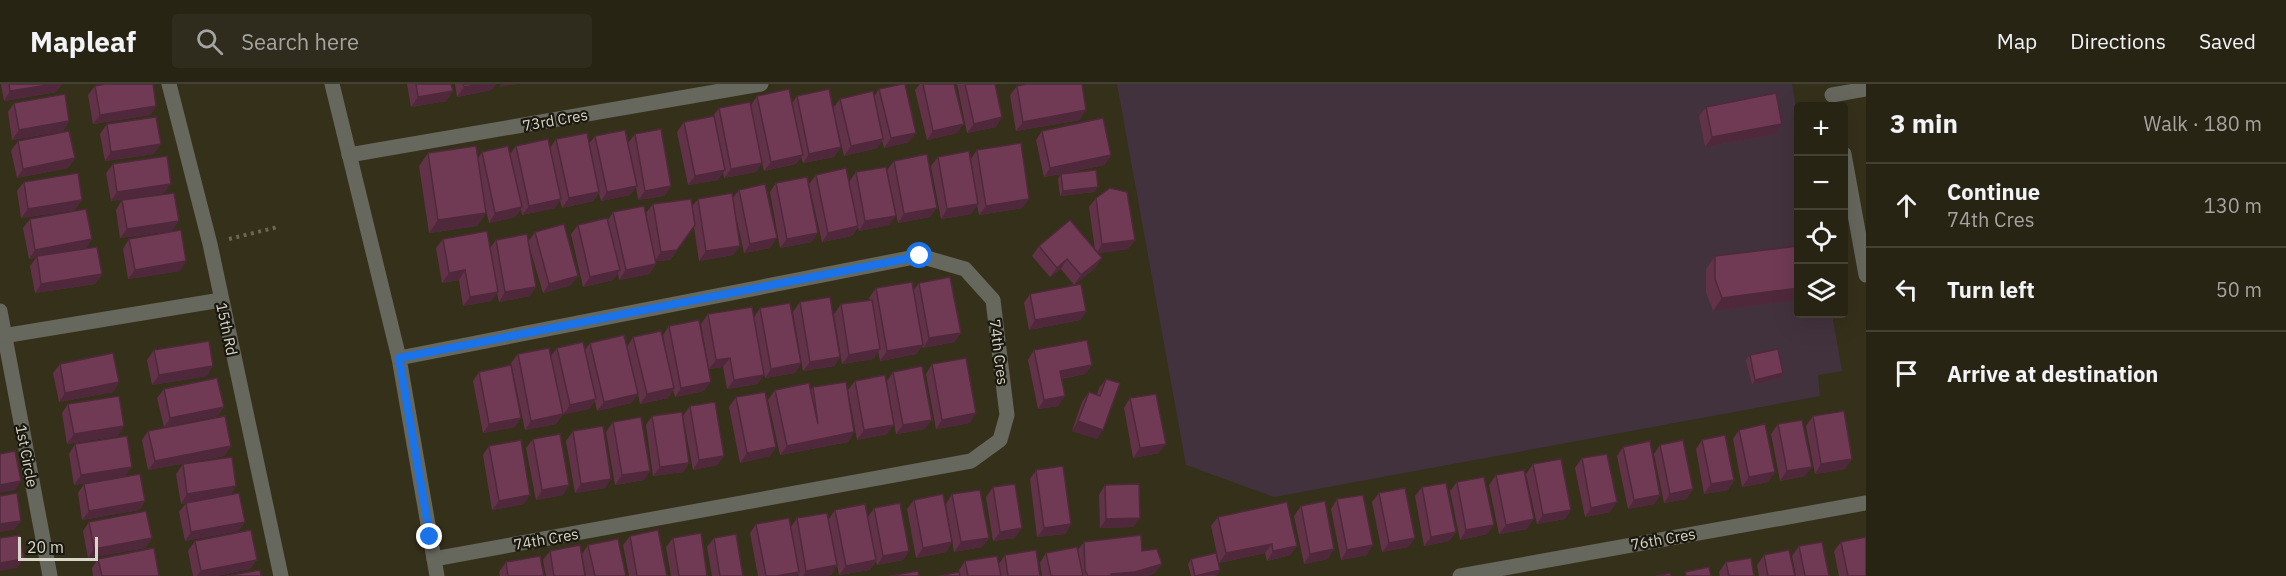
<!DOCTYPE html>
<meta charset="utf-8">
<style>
body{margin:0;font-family:"IBM Plex Sans",sans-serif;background:#302c1d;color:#f1f3f6}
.controls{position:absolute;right:18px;top:18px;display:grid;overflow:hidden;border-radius:6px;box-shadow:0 6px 24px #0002}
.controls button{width:54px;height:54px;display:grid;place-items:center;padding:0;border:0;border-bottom:2px solid #444134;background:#282414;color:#f1f3f6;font:30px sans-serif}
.scale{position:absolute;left:18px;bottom:15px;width:80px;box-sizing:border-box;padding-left:6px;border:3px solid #d9d7c9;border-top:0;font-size:16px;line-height:21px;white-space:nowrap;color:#d9d7c9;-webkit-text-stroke:4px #1a180f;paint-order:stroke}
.stop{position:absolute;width:18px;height:18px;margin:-14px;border:4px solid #1a73e8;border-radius:50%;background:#fff}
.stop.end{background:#1a73e8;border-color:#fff;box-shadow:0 2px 6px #0008}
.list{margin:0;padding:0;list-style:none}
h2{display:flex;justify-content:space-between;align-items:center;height:78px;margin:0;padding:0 24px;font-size:26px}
h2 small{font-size:20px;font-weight:400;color:#a5a4a0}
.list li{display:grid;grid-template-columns:39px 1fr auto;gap:18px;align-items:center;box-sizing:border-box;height:84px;padding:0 24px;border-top:2px solid #444134}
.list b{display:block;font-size:22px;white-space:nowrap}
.list p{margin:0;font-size:20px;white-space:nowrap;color:#a5a4a0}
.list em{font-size:20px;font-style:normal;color:#a5a4a0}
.icon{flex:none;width:33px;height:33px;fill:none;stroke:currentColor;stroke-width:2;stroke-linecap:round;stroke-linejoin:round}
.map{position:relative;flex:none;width:1866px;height:492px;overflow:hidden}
header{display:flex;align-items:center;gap:36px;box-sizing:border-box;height:84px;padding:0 30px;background:#282414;border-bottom:2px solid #444134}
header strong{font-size:28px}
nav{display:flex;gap:33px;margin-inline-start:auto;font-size:21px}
.search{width:420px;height:54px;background:#302c1d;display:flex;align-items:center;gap:15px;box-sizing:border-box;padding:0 21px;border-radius:6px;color:#a5a4a0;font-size:22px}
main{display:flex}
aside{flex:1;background:#282414}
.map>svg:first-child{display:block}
</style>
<header>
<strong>Mapleaf</strong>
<div class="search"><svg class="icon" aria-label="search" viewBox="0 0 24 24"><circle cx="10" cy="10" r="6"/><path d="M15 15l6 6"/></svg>Search here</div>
<nav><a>Map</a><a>Directions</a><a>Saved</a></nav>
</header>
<main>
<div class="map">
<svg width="1866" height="492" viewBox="0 0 1866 492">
<rect width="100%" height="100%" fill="#35301a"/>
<polygon fill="#42323e" points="1117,0 1792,0 1798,35 1798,230 1832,230 1842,287 1818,291 1820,312 1274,413 1186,381"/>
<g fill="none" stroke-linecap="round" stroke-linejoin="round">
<polyline stroke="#6b6754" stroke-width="4" stroke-dasharray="3 4.5" stroke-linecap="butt" points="229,155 278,143"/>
<g stroke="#66675d" stroke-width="15">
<polyline points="169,0 210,160 281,492"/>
<polyline points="332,0 399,274 437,492"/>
<polyline points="1832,11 1866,5"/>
<polyline points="1844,70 1866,191"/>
<polyline points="349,71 761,0"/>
<polyline points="0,227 50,492"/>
<polyline points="3,252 221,216"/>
<polyline points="399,274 920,172 965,185 993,216 1007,331 1000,356 971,377 434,475"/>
<polyline points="1460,492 1866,419"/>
</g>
</g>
<g fill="#613248">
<polygon points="1,0 62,0 56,8 4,17"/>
<polygon points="407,0 451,0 453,7 446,17 411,23"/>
<polygon points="455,0 496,0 491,6 457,13"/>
<polygon points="920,0 954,0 957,49 927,56 915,6"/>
<polygon points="957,0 995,0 996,43 967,49"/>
<polygon points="95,2 156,22 150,31 93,40 88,11"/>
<polygon points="1017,2 1080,36 1016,47 1010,11"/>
<polygon points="879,5 909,58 884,64 882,57 877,64 844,72 833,24 840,15 874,13"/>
<polygon points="757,12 792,19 797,12 841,63 834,73 803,79 801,73 796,80 764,87 762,79 756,88 724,94 723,88 718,96 688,101 677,48 684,38 713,32 719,24 751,21"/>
<polygon points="14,19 69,37 63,47 12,56 8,28"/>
<polygon points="1706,23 1782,40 1776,50 1705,63 1699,32"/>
<polygon points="107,40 154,70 105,77 100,50"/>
<polygon points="1042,47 1111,71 1104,81 1061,90 1098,103 1094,108 1060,112 1058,95 1061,90 1044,93 1036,56"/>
<polygon points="635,50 671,102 664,112 638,116 636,103 630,111 601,117 599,109 593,117 562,124 560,116 555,124 522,131 521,125 515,133 489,139 485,122 486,129 477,142 429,149 419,82 428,69 478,74 482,68 510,70 516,62 550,64 556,55 589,60 595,52 631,74 628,59"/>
<polygon points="18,57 75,74 68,84 17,94 11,67"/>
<polygon points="977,66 1029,115 1022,124 979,131 977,121 971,130 941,135 931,82 938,73 976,108 971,75"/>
<polygon points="894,77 930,133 898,139 887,86"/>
<polygon points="113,80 164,109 111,117 106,89"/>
<polygon points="856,88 889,141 859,147 858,143 852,152 822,158 809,100 816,91 849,98"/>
<polygon points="24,98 75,126 21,134 17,107"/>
<polygon points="776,99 812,158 780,164 770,108"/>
<polygon points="739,106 770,164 744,169 734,123 740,162 733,171 699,177 694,143 670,176 655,177 656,180 649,190 619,196 618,189 613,196 583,203 571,150 578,141 608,136 613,128 652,161 646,129 653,120 692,122 698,115 732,115"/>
<polygon points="1096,114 1135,156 1128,165 1098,169 1095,184 1074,201 1061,185 1050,193 1032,172 1039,162 1095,166 1089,123"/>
<polygon points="122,116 172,147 120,154 116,126"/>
<polygon points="30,135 92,155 85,165 102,190 95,200 35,209 30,182 36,174 29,175 23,144"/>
<polygon points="535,148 571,201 543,209 528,158"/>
<polygon points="129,155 180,187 128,195 123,165"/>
<polygon points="443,155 490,164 496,156 530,212 499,218 497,209 491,217 463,222 459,196 442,199 436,164"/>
<polygon points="1798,162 1798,216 1713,227 1706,208 1706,185 1715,172"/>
<polygon points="919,199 961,249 954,258 923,264 922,262 916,270 880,277 878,267 873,275 842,280 834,230 841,220 870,216 869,214 876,204 913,207"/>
<polygon points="1030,210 1086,227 1080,236 1029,246 1024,219"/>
<polygon points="800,218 840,273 834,282 803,287 793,228"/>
<polygon points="760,224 801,279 795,289 765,294 760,269 764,291 757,300 727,305 723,283 709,285 701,240 708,230 754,233"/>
<polygon points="669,242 704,307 675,313 673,306 668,314 640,320 638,310 631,319 597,327 595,317 589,325 563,330 556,340 525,346 511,279 518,270 551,272 557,264 585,266 590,259 627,263 633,253 667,271 663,251"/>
<polygon points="154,266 207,292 152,301 147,276"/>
<polygon points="1034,266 1085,290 1061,295 1058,322 1038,325 1028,276"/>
<polygon points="1750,271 1780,294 1752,301 1746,276"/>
<polygon points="60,280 119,298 113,308 59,318 53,289"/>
<polygon points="932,280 970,339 936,345 926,290"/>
<polygon points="479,288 515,343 483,349 473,297"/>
<polygon points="893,288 925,345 896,350 887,297"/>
<polygon points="1106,295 1097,355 1072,347 1082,318 1089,308 1097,311 1099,304"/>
<polygon points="855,297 887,350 857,356 848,306"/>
<polygon points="813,303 854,348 848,358 780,371 768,316 775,306 810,307"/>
<polygon points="164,305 224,323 217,332 164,343 157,314"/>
<polygon points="736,313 776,363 770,372 740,379 729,323"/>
<polygon points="1130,314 1159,369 1133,374 1124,324"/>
<polygon points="68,320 118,352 67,360 62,329"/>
<polygon points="690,322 724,372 717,381 693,386 683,332"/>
<polygon points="652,332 689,379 683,388 653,392 646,341"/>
<polygon points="1813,332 1845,385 1815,390 1806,342"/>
<polygon points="613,338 644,396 615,401 606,348"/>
<polygon points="1778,340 1805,392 1780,397 1771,350"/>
<polygon points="1739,346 1775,388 1768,398 1742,403 1733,355"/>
<polygon points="148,347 231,362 224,372 148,386 142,356"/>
<polygon points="573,347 605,404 575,409 566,357"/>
<polygon points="533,355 563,411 536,416 526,364"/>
<polygon points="1702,356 1734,396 1728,406 1704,410 1696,365"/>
<polygon points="75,360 125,392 74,401 69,370"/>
<polygon points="1660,361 1693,405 1686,415 1664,419 1654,370"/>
<polygon points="489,362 524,420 492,426 483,371"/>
<polygon points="1623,363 1660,411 1654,420 1628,425 1617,372"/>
<polygon points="1582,374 1610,428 1585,433 1575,384"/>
<polygon points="183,380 236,402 230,411 245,438 238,447 185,457 179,428 186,419 192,418 181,420 176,390"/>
<polygon points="1533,380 1565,435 1537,440 1526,390"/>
<polygon points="1036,386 1071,440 1065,450 1037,453 1030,395"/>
<polygon points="1496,391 1527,445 1499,450 1489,401"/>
<polygon points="1457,398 1487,450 1460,456 1450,407"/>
<polygon points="84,400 145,417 139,426 82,436 78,409"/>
<polygon points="1105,401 1140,434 1133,443 1100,444 1099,411"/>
<polygon points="993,403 1015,454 993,457 986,413"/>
<polygon points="1422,403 1456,448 1449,457 1424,462 1415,412"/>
<polygon points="1379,409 1415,454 1408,463 1382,468 1372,418"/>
<polygon points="952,410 989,454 982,463 954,468 946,420"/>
<polygon points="1337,415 1367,471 1341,476 1331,425"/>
<polygon points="914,416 952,458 946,468 916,474 907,425"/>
<polygon points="1301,422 1328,475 1304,480 1294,432"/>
<polygon points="874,424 909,467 903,476 877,481 876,477 870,486 839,491 837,481 831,491 823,492 799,492 798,489 796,492 758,492 750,449 756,440 791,443 797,434 829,435 835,426 868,433"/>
<polygon points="1218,433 1297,462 1290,471 1267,477 1265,469 1219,479 1211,442"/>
<polygon points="89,438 152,454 145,464 88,474 83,447"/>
<polygon points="630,452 667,492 629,492 623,461"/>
<polygon points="673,454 707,492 671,492 666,463"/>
<polygon points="714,454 743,492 712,492 707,463"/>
<polygon points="195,457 250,485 216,492 193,492 188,467"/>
<polygon points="1084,458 1142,467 1155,489 1146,492 1042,492 1040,479 1046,469 1077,467"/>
<polygon points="1841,458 1866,492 1839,492 1834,467"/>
<polygon points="588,461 626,492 586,492 582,470"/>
<polygon points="1799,462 1829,492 1796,492 1792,472"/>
<polygon points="550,467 585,492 546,492 543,476"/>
<polygon points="1005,471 1040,492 939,492 959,488 959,486 965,477 999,480"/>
<polygon points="1764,471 1795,492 1759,492 1757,481"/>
<polygon points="98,475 159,492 93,492 92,484"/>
<polygon points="1191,475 1220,486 1217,491 1215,492 1191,492 1188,480"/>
<polygon points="506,478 544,492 500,492 499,488"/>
<polygon points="1726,478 1754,492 1720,492 1719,488"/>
</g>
<g fill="#4f293b">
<polygon points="54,0 62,0 56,8 4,17 10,7"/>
<polygon points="481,0 496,0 491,6 457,13 464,3"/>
<polygon points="501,0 518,0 499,3"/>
<polygon points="453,7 446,17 411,23 418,13"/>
<polygon points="156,22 150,31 93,40 100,31"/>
<polygon points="1086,26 1080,36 1016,47 1023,38"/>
<polygon points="1002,33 996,43 967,49 974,40"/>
<polygon points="69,37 63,47 12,56 19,46"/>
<polygon points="964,40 957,49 927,56 933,47"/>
<polygon points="1782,40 1776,50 1705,63 1712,53"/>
<polygon points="916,49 909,58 884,64 891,54"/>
<polygon points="883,55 877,64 844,72 851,62"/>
<polygon points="161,60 154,70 105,77 111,68"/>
<polygon points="841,63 834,73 803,79 809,70"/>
<polygon points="803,71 796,80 764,87 771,78"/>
<polygon points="1111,71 1104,81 1044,93 1050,84"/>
<polygon points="75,74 68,84 17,94 23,85"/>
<polygon points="762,79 756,88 724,94 731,85"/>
<polygon points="725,86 718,96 688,101 695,92"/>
<polygon points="171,100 164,109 111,117 117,108"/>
<polygon points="637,102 630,111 601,117 607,108"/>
<polygon points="671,102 664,112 638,116 645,107"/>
<polygon points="1098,103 1094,108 1060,112 1063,107"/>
<polygon points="599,108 593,117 562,124 569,114"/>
<polygon points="561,115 555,124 522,131 529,122"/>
<polygon points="1029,115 1022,124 979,131 986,122"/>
<polygon points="82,116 75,126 21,134 28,125"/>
<polygon points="978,120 971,130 941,135 947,125"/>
<polygon points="522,123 515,133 489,139 495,129"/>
<polygon points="937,124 930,133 898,139 904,130"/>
<polygon points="486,129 477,142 429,149 438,136"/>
<polygon points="896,132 889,141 859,147 865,137"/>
<polygon points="179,137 172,147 120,154 127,145"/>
<polygon points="695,141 670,176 655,177 661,168"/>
<polygon points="858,142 852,152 822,158 828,149"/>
<polygon points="818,149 812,158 780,164 787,155"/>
<polygon points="777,154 770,164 744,169 750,160"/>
<polygon points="92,155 85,165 29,175 35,166"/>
<polygon points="1135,156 1128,165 1096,170 1102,160"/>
<polygon points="740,162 733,171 699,177 706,167"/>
<polygon points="1102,174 1095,184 1074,201 1081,191"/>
<polygon points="1067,175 1061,185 1050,193 1057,184"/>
<polygon points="186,177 180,187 128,195 135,186"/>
<polygon points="656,180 649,190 619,196 626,186"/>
<polygon points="465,186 459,196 442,199 449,189"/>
<polygon points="620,186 613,196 583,203 590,193"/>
<polygon points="102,190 95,200 35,209 41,200"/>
<polygon points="578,192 571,201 543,209 549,200"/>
<polygon points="536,203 530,212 499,218 505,208"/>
<polygon points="1798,204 1798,216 1713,227 1722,214"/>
<polygon points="498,208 491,217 463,222 470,213"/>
<polygon points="1086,227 1080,236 1029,246 1035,236"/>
<polygon points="961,249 954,258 923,264 929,254"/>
<polygon points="923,261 916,270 880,277 887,267"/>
<polygon points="880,265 873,275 842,280 849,271"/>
<polygon points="840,273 834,282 803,287 810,278"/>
<polygon points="730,274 723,283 709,285 716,276"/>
<polygon points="801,279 795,289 765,294 771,285"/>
<polygon points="1092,281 1085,290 1053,296 1060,287"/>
<polygon points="213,282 207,292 152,301 159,291"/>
<polygon points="1783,289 1780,294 1752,301 1755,296"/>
<polygon points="764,291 757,300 727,305 734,296"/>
<polygon points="119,298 113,308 59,318 65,309"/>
<polygon points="711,298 704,307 675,313 681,304"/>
<polygon points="674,304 668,314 640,320 647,310"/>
<polygon points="638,310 631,319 597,327 604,318"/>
<polygon points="1065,312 1058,322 1038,325 1044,316"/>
<polygon points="596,315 589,325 563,331 570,321"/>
<polygon points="224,323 217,332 164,343 170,334"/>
<polygon points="976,329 970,339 936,345 942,336"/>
<polygon points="563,330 556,340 525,346 531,337"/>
<polygon points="521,334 515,343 483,349 489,340"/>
<polygon points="932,336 925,345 896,350 903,341"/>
<polygon points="1078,337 1103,346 1097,355 1072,347"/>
<polygon points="894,341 887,350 857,356 864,346"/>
<polygon points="124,342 118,352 67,360 74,350"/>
<polygon points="854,348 848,358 780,371 787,362"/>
<polygon points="1166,360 1159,369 1133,374 1140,364"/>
<polygon points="231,362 224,372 148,386 155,377"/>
<polygon points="776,363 770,372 740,379 747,369"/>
<polygon points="724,372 717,381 693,386 699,376"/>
<polygon points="1852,375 1845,385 1815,390 1821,380"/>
<polygon points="689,379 683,388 653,392 660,383"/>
<polygon points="132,383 125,392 74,401 81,391"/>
<polygon points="1812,383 1805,392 1780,397 1787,387"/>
<polygon points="650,387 644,396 615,401 622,391"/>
<polygon points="1775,388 1768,398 1742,403 1749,393"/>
<polygon points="611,395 605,404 575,409 581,400"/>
<polygon points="1734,396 1728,406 1704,410 1711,400"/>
<polygon points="21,397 15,406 0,409 0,401"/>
<polygon points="569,401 563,411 536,416 542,406"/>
<polygon points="236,402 230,412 181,420 187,410"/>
<polygon points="1693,405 1686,415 1664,419 1670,410"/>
<polygon points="530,411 524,420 492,426 499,417"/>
<polygon points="1660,411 1654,420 1628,425 1634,416"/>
<polygon points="145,417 139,426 82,436 89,427"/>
<polygon points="1617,418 1610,428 1585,433 1591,424"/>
<polygon points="1571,426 1565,435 1537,440 1543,431"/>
<polygon points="1140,434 1133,443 1100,444 1106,435"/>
<polygon points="1534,435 1527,445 1499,450 1506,441"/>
<polygon points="21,437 14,446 0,448 0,440"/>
<polygon points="245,438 238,447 185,457 191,448"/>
<polygon points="1071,440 1065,450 1037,453 1044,444"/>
<polygon points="1494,441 1487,450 1460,456 1466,446"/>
<polygon points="1022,444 1015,454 993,457 1000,448"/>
<polygon points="1456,448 1449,457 1424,462 1431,453"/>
<polygon points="152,454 145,464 88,474 94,465"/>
<polygon points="989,454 982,463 954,468 961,458"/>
<polygon points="1415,454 1408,463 1382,468 1389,459"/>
<polygon points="952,458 946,468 916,474 923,464"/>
<polygon points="1272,460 1265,469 1219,479 1226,469"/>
<polygon points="1373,461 1367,471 1341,476 1347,466"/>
<polygon points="1297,462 1290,471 1267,477 1273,467"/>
<polygon points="1334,465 1328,475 1304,480 1310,470"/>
<polygon points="909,467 903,476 877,481 883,472"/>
<polygon points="24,475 17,484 0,487 0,479"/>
<polygon points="257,476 250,485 216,492 197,492 201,487"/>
<polygon points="876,476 870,486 839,491 846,482"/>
<polygon points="1162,480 1155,489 1146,492 1110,492 1111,490"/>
<polygon points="837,481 831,491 823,492 803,492 806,487"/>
<polygon points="1220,486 1217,491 1197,492"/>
<polygon points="799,488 796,492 776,492"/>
</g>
<g fill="#713a54" stroke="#4f293b" stroke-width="1.5">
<polygon points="9,0 54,0 10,7"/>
<polygon points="105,0 153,0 156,22 100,31 95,2"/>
<polygon points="416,0 451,0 453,7 418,13"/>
<polygon points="463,0 481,0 464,3"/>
<polygon points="902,0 905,0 916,49 891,54 879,5"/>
<polygon points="923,0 954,0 964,40 933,47"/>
<polygon points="965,0 995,0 1002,33 974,40"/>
<polygon points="1026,0 1082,0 1086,26 1023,38 1017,2"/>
<polygon points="789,5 803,71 771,78 757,12"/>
<polygon points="829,5 841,63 809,70 797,12"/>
<polygon points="873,7 883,55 851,62 840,15"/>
<polygon points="1776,9 1782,40 1712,53 1706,23"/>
<polygon points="65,10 69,37 19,46 14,19"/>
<polygon points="750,18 762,79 731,85 719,24"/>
<polygon points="714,32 725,86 695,92 684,38"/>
<polygon points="156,33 161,60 111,68 107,40"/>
<polygon points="1103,34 1111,71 1050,84 1042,47"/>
<polygon points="661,45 671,102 645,107 635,50"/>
<polygon points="625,46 637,102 607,108 595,52"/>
<polygon points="69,47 75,74 23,85 18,57"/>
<polygon points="587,49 599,108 569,114 556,55"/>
<polygon points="548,55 561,115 529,122 516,62"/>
<polygon points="1021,59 1029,115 986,122 977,66"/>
<polygon points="476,62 486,129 438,136 428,69"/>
<polygon points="508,62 522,123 495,129 482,68"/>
<polygon points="969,67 978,120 947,125 938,73"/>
<polygon points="927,70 937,124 904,130 894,77"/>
<polygon points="167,72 171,100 117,108 113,80"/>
<polygon points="886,83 896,132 865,137 856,88"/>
<polygon points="846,84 858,142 828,149 816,91"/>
<polygon points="1096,86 1098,103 1063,107 1061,90"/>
<polygon points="78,89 82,116 28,125 24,98"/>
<polygon points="807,93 818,149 787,155 776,99"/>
<polygon points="765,100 777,154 750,160 739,106"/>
<polygon points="1110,104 1127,108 1135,156 1102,160 1096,114"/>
<polygon points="174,109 179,137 127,145 122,116"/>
<polygon points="732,109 740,162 706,167 698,115"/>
<polygon points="691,115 695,141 677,166 661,168 653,120"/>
<polygon points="644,122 656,180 626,186 613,128"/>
<polygon points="86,125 92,155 35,166 30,135"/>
<polygon points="607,134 620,186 590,193 578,141"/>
<polygon points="1070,136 1102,174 1081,191 1067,175 1057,184 1039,162"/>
<polygon points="564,140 578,192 549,200 535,148"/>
<polygon points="181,146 186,177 135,186 129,155"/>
<polygon points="487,147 498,208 470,213 465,186 449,189 443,155"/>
<polygon points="527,150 536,203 505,208 496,156"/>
<polygon points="1798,162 1798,204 1722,214 1715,195 1715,172"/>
<polygon points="97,163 102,190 41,200 37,172"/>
<polygon points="950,193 961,249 929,254 919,199"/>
<polygon points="912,198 923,261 887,267 876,204"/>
<polygon points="1081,200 1086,227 1035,236 1030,210"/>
<polygon points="830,213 840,273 810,278 800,218"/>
<polygon points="872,216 880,265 849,271 841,220"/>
<polygon points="790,219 801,279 771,285 760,224"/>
<polygon points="752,223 764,291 734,296 730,274 716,276 708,230"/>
<polygon points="699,236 711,298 681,304 669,242"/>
<polygon points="661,247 674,304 647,310 633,253"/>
<polygon points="624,251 638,310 604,318 590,259"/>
<polygon points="1087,256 1092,281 1060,287 1065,312 1044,316 1034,266"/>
<polygon points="209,257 213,282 159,291 154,266"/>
<polygon points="583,258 596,315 570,321 557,264"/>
<polygon points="549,264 563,330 531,337 518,270"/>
<polygon points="1778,265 1783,289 1755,296 1750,271"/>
<polygon points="113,269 119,298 65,309 60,280"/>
<polygon points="966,274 976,329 942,336 932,280"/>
<polygon points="511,281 521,334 489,340 479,288"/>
<polygon points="922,282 932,336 903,341 893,288"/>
<polygon points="885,291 894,341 864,346 855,297"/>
<polygon points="217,294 224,323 170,334 164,305"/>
<polygon points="1106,295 1120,299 1103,346 1078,337 1089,308 1100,312"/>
<polygon points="846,298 854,348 787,362 775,306 809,299 818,340 813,303"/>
<polygon points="765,308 776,363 747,369 736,313"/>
<polygon points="1156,310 1166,360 1140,364 1130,314"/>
<polygon points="119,312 124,342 74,350 68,320"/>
<polygon points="715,318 724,372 699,376 690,322"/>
<polygon points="1844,327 1852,375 1821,380 1813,332"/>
<polygon points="682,328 689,379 660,383 652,332"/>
<polygon points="225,332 231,362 155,377 148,347"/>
<polygon points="641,333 650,387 622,391 613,338"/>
<polygon points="1802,336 1812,383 1787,387 1778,340"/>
<polygon points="1765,340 1775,388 1749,393 1739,346"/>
<polygon points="603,342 611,395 581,400 573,347"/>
<polygon points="560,350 569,401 542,406 533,355"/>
<polygon points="1725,351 1734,396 1711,400 1702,356"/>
<polygon points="127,352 132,383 81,391 75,360"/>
<polygon points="521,356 530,411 499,417 489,362"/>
<polygon points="1683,356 1693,405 1670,410 1660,361"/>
<polygon points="1650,357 1660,411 1634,416 1623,363"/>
<polygon points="15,367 21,397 0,401 0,370"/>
<polygon points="1607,370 1617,418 1591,424 1582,374"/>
<polygon points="232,373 236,402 187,410 183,380"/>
<polygon points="1561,375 1571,426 1543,431 1533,380"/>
<polygon points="1063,382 1071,440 1044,444 1036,386"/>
<polygon points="1524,386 1534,435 1506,441 1496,391"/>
<polygon points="140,390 145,417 89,427 84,400"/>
<polygon points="1484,393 1494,441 1466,446 1457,398"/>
<polygon points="1446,399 1456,448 1431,453 1422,403"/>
<polygon points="1015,400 1022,444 1000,448 993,403"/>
<polygon points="1139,400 1140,434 1106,435 1105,401"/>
<polygon points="1405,404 1415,454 1389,459 1379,409"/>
<polygon points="980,406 989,454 961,458 952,410"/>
<polygon points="17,409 21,437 0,440 0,412"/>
<polygon points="239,409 245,438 191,448 186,419"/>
<polygon points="943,410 952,458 923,464 914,416"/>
<polygon points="1363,411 1373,461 1347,466 1337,415"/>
<polygon points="1325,417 1334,465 1310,470 1301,422"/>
<polygon points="1287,418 1297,462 1273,467 1272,460 1226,469 1218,433"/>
<polygon points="900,419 909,467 883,472 874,424"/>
<polygon points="865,420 876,476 846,482 835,426"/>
<polygon points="146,427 152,454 94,465 89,438"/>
<polygon points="827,429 837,481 806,487 797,434"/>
<polygon points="789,434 799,488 776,492 766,492 756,440"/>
<polygon points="251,446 257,476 201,487 195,457"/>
<polygon points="658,446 667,492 637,492 630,452"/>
<polygon points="701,449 707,492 679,492 673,454"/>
<polygon points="736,450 743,492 720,492 714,454"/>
<polygon points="20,451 24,475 0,479 0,454"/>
<polygon points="1141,451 1142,467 1157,465 1162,480 1135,488 1111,490 1111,492 1088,492 1085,486 1084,458"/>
<polygon points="1866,453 1866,492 1848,492 1841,458"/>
<polygon points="618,455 626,492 595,492 588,461"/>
<polygon points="1822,458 1829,492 1805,492 1799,462"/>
<polygon points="580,461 585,492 554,492 550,467"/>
<polygon points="1077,463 1083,492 1051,492 1046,469"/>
<polygon points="154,464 159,492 102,492 98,475"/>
<polygon points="1036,466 1040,492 1008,492 1005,471"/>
<polygon points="1789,466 1795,492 1768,492 1764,471"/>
<polygon points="1216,469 1220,486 1195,492 1191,475"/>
<polygon points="540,472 544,492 508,492 506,478"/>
<polygon points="997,472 1001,492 968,492 965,477"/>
<polygon points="1751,474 1754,492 1729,492 1726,478"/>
<polygon points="1709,483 1711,492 1686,492 1685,488"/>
<polygon points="260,486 261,492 226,492"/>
<polygon points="918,487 919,492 889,492"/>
<polygon points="959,488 960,492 939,492"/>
<polygon points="1670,489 1671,492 1656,492"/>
</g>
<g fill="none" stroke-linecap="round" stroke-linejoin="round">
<polyline stroke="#1a73e8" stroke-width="8" points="430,453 399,274 920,172"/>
</g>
<g text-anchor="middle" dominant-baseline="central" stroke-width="4.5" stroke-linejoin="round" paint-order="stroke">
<g font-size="15" fill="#d9d7c9" stroke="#1a180f">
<text transform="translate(555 36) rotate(-10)">73rd Cres</text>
<text transform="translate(227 245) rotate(78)">15th Rd</text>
<text transform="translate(999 268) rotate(83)">74th Cres</text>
<text transform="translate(27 372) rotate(79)">1st Circle</text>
<text transform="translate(546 455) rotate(-10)">74th Cres</text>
<text transform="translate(1663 455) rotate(-10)">76th Cres</text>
</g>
</g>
</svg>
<div class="controls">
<button>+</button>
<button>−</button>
<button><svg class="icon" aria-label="locate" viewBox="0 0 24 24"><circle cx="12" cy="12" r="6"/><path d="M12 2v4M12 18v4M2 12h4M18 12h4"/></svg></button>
<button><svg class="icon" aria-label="layers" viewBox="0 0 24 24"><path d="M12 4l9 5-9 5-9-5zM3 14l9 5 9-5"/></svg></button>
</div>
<div class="scale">20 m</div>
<div class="stop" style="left:920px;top:172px"></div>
<div class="stop end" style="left:430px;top:453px"></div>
</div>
<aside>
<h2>3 min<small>Walk · 180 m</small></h2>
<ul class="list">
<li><svg class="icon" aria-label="ahead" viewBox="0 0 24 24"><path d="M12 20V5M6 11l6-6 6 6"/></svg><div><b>Continue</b><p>74th Cres</p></div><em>130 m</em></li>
<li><svg class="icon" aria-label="left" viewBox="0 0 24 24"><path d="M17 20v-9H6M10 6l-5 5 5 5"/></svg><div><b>Turn left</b></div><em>50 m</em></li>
<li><svg class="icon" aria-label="arrive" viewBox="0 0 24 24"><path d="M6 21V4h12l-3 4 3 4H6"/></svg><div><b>Arrive at destination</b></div></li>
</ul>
</aside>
</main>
